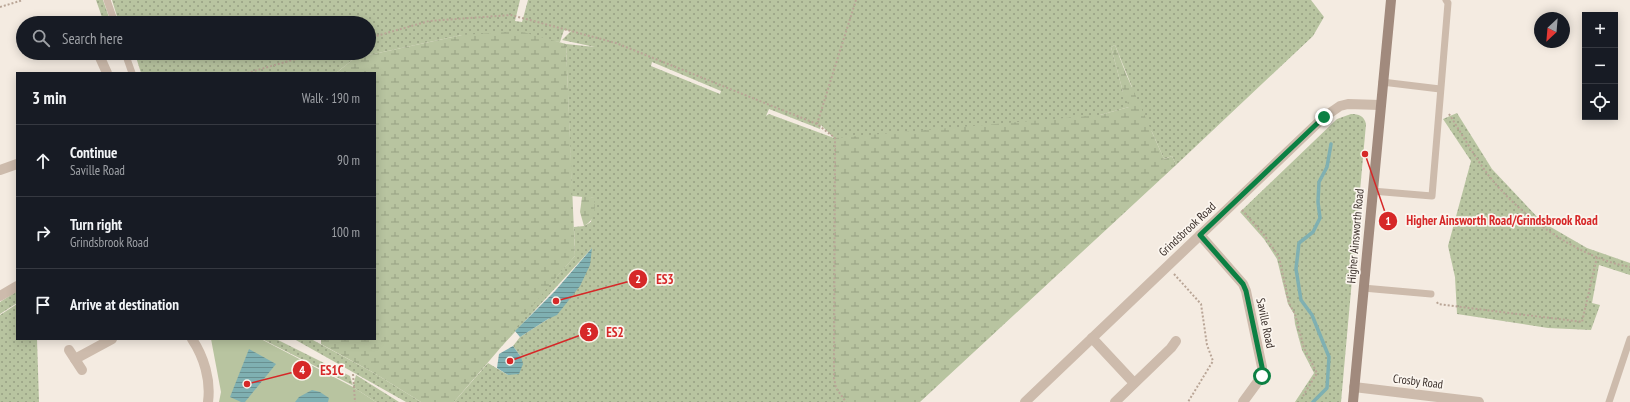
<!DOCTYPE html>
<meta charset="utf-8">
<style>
body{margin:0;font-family:"PT Sans Narrow",sans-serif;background:#242831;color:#f1f3f6}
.controls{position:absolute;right:12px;top:12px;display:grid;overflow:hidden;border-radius:0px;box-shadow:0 2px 10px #0003}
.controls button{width:36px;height:36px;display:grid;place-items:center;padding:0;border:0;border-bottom:1px solid #363941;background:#171b24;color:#f1f3f6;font:20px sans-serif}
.compass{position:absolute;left:1534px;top:12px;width:36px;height:36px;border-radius:50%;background:#171b24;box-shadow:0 2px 10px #0003;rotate:206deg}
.stop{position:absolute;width:12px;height:12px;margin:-9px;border:3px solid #0b8043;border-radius:50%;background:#fff}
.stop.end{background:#0b8043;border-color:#fff;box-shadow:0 1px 4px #0008}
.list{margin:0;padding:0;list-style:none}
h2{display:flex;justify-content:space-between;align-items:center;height:52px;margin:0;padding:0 16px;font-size:17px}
h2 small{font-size:13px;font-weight:400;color:#9ea1a6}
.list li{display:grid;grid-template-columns:26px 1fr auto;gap:12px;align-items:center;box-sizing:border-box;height:72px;padding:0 16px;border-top:1px solid #363941}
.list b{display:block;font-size:15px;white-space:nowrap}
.list p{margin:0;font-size:13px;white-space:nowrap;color:#9ea1a6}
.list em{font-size:13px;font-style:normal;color:#9ea1a6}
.icon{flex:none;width:22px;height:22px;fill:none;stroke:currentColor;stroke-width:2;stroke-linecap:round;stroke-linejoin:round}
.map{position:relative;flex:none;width:1630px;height:402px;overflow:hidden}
.search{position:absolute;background:#171b24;box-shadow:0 2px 10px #0003;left:16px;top:16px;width:360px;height:44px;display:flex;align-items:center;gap:10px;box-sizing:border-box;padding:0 14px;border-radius:22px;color:#9ea1a6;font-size:15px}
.panel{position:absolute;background:#171b24;box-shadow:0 2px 10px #0003;left:16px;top:72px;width:360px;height:268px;border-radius:0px}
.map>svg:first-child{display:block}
</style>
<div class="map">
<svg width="1630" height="402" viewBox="0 0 1630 402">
<defs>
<pattern id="grass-dots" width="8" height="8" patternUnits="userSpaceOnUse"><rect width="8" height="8" fill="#b8c4a0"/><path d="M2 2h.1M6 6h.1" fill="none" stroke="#97a083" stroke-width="1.8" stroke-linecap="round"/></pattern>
<pattern id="wetland-marsh" width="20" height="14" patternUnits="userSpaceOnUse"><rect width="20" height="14" fill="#b8c4a0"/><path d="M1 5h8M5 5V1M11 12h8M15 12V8" fill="none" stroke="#97a083"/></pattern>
<pattern id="water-rules" width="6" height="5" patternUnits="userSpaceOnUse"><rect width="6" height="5" fill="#7fb0b2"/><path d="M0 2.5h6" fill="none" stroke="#699091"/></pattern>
</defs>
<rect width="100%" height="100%" fill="#f4ebe1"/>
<g fill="url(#grass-dots)" fill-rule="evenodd">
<polygon points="96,0 103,0 111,23 104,23"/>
<path d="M112,0H520L515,21L522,22L528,0H1311L1324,17L1313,36L1176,165L1172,156L1164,159L1152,132L1129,107L1100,115L848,402H454L488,363L508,375L521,357L513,346L520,337L559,312L592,248L502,346L500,340L575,256L574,227L584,226L591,222L594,198L572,196L566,44L595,47L562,40L571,31L564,30L560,42L462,35L355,58L336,73H141L135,54L129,56L128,53H369V23H119ZM1115,45L1132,87L1123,92L1111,47ZM652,62L721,91L720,94L651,66ZM769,109L820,129L821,125L834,138L769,114L766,116Z"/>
<polygon points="1457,113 1492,169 1542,222 1587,248 1630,263 1630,275 1599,265 1592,303 1600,305 1591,330 1548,328 1457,314 1455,277 1448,246 1471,161 1443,119"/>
<path d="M1351,114C1359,114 1364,116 1366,124L1341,402H1295L1314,373L1302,350L1295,324L1294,314L1288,304L1277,259L1264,239L1240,212L1337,119Z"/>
<polygon points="17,291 17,303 0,314 0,302"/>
<polygon points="17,304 17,339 37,339 39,402 0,402 0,315"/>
<polygon points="262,339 276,339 350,376 353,386 356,375 399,402 376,402 353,387 354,386"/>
<polygon points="294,339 311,339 374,373 421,402 406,402"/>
</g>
<g fill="url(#wetland-marsh)">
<polygon points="519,31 566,44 575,256 547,288 502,346 454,402 421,402 374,373 321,344 321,339 375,339 375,73 336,73 355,58 462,35"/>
<polygon points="1115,45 1126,74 1164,159 1162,160 1172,156 1176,165 920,402 846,402 836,388 834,378 835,138 1100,115 1129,107 1123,92 1111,47"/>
<path d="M585,196L594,198C596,210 595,220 584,226L580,212L582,197Z"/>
</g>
<polygon fill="#b8c4a0" points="211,339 261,339 353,387 376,402 219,402 221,392"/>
<g fill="url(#water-rules)">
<polygon points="592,248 590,265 580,286 557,315 548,319 520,337 515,331 555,291"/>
<polygon points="513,346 521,357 523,364 519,374 508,375 497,368 499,354"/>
<polygon points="249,349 276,364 245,402 241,402 230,397"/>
<polygon points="312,390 320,392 329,398 328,402 295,402 299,397"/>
</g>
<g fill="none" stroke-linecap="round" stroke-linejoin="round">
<polyline stroke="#7fb0b2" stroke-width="3.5" points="1313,402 1327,388 1329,357 1312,315 1301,300 1296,269 1299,243 1313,232 1320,218 1318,202 1319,182 1327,167 1331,144"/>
<g stroke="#b9a596" stroke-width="2" stroke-dasharray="2 2" stroke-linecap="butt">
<polyline points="0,7 23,0"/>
<polyline points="369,38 429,21 511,15 616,43 817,124 835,138 834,378 836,388 846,402"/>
<polyline points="247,73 317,53"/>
<path d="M1449,114C1462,134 1474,156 1489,176C1520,216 1579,258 1630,267"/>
<polyline points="817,124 856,0"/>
<polyline points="1242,210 1265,236 1279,257 1289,303 1295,314 1304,348 1317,373 1303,396"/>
<polyline points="1174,274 1201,304 1207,345 1213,361 1188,402"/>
<polyline points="1437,302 1438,304 1582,322 1597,257"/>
<polyline points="353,374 355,402"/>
</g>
<g stroke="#cdbbac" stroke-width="7">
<polyline points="107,0 115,23"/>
<polyline points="125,53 132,73"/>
<polyline points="1382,82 1440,89"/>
<polyline points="1372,191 1432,196 1448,3 1446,0"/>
<polyline points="1363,288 1431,294"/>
<polyline points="1609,402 1630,339"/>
</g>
<g stroke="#cdbbac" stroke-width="10">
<polyline points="89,21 90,23"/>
<polyline points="98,53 107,73"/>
<polyline points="0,170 17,164"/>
<polyline points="1200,235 1243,284 1246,291 1262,367 1262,376 1243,402"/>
<polyline points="0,296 17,286"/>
<polyline points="1092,338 1134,383"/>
<path d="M192,339C204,357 211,380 208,402"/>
<polyline points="69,350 82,370"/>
<polyline points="75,359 112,339"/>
<polyline points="1354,387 1479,402"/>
<polyline points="1025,402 1324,117 1340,106 1348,104 1380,105"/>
<polyline points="1115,402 1171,348 1176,341"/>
</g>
<polyline stroke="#a18a7d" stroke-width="10" points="1353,402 1391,0"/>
</g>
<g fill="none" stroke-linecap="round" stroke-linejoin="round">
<polyline stroke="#0b8043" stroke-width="5" points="1262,376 1262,367 1246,291 1243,284 1200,235 1324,117"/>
</g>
<g text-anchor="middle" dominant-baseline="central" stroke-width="3.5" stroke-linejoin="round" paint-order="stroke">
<g font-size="12" fill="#3b302b" stroke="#fbf5ee">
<text transform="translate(1187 229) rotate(-43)">Grindsbrook Road</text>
<text transform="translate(1355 236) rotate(-85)">Higher Ainsworth Road</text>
<text transform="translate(1266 323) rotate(78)">Saville Road</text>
<text transform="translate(1418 381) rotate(7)">Crosby Road</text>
</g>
</g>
<path fill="none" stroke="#d62828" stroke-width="1.5" d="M1365 154L1388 221M556 301L638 279M510 361L589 332M247 384L302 370"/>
<g fill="#d62828" stroke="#fbf5ee" stroke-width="1.5">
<circle cx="1365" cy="154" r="4"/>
<circle cx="556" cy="301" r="4"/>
<circle cx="510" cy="361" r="4"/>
<circle cx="247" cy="384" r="4"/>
<circle cx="1388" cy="221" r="10"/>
<circle cx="638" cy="279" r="10"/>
<circle cx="589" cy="332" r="10"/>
<circle cx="302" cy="370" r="10"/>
</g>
<g font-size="12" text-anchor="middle" font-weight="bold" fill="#fff">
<text x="1388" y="225">1</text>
<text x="638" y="283">2</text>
<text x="589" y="336">3</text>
<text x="302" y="374">4</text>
</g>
<g font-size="13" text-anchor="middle" font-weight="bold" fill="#d62828" stroke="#fbf5ee" stroke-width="3.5" stroke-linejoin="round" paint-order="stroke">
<text x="1502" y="225">Higher Ainsworth Road/Grindsbrook Road</text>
<text x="665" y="284">ES3</text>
<text x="615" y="337">ES2</text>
<text x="332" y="375">ES1C</text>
</g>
</svg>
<div class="controls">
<button>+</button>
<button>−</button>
<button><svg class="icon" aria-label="locate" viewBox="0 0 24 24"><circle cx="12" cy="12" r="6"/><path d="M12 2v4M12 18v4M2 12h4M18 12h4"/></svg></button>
</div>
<svg class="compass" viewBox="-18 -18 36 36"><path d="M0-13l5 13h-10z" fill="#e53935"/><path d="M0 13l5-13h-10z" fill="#9ea1a6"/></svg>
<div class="stop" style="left:1262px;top:376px"></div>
<div class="stop end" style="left:1324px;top:117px"></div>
<div class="search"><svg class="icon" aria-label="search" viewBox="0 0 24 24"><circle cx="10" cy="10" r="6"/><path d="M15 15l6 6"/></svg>Search here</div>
<section class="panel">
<h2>3 min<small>Walk · 190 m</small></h2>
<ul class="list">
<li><svg class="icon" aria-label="ahead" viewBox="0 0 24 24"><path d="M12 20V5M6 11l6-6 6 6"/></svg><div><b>Continue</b><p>Saville Road</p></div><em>90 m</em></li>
<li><svg class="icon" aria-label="right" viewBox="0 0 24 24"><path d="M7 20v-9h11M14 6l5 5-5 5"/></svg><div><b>Turn right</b><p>Grindsbrook Road</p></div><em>100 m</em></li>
<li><svg class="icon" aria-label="arrive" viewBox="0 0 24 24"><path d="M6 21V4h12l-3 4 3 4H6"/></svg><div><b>Arrive at destination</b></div></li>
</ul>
</section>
</div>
